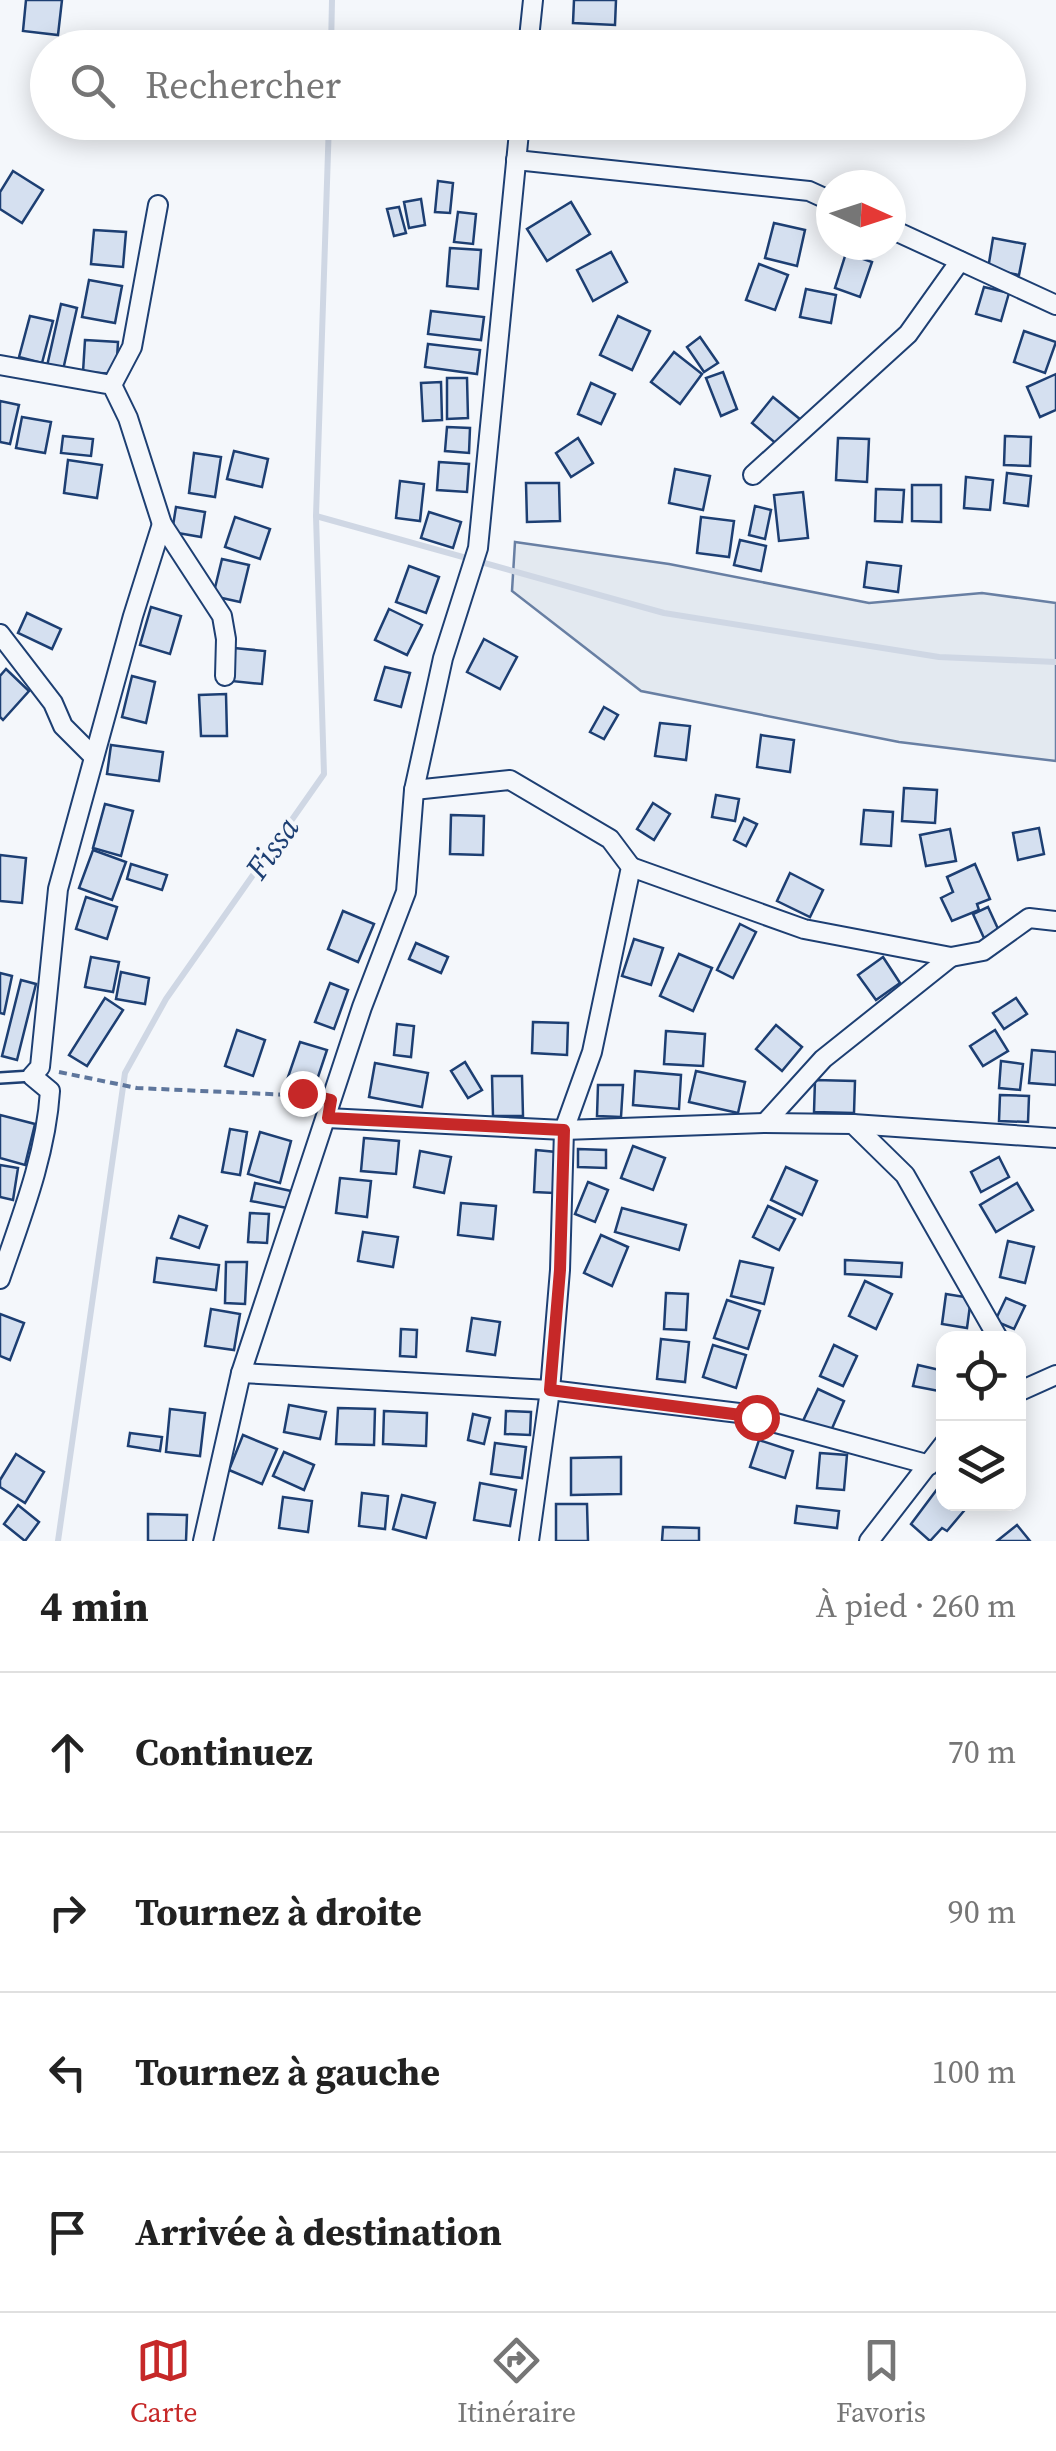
<!DOCTYPE html>
<html lang="fr">
<meta charset="utf-8">
<style>
body{margin:0;font-family:"Source Serif 4",serif;background:#f2f2f2;color:#222}
.controls{position:absolute;right:30px;bottom:30px;display:grid;overflow:hidden;border-radius:20px;box-shadow:0 5px 25px #0003}
.controls button{width:90px;height:90px;display:grid;place-items:center;padding:0;border:0;border-bottom:2px solid #e0e0e0;background:#fff;color:#222;font:50px sans-serif}
.compass{position:absolute;left:816px;top:170px;width:90px;height:90px;border-radius:50%;background:#fff;box-shadow:0 5px 25px #0003;rotate:93deg}
.stop{position:absolute;width:30px;height:30px;margin:-22px;border:8px solid #c62828;border-radius:50%;background:#fff}
.stop.end{background:#c62828;border-color:#fff;box-shadow:0 2px 10px #0008}
.list{margin:0;padding:0;list-style:none}
h2{display:flex;justify-content:space-between;align-items:center;height:130px;margin:0;padding:0 40px;font-size:42px}
h2 small{font-size:32px;font-weight:400;color:#767676}
.list li{display:grid;grid-template-columns:65px 1fr auto;gap:30px;align-items:center;box-sizing:border-box;height:160px;padding:0 40px;border-top:2px solid #e0e0e0}
.list b{display:block;font-size:38px;white-space:nowrap}
.list em{font-size:32px;font-style:normal;color:#767676}
.icon{flex:none;width:55px;height:55px;fill:none;stroke:currentColor;stroke-width:2;stroke-linecap:round;stroke-linejoin:round}
.map{position:relative;flex:none;width:1056px;height:1541px;overflow:hidden}
.search{position:absolute;background:#fff;box-shadow:0 5px 25px #0003;left:30px;right:30px;top:30px;height:110px;display:flex;align-items:center;gap:25px;box-sizing:border-box;padding:0 35px;border-radius:55px;color:#767676;font-size:38px}
.sheet{height:770px;background:#fff}
nav{display:flex;justify-content:space-around;align-items:center;box-sizing:border-box;height:140px;border-top:2px solid #e0e0e0;background:#fff;font-size:28px;color:#767676}
nav a{display:grid;justify-items:center;gap:5px}
nav .on{color:#c62828}
.map>svg:first-child{display:block}
</style>
<div class="map">
<svg width="1056" height="1541" viewBox="0 0 1056 1541">
<rect width="100%" height="100%" fill="#f4f7fb"/>
<polygon fill="#e3e9f0" stroke="#687fa3" stroke-width="2.5" points="515,542 669,564 869,603 982,593 1056,603 1056,761 899,742 641,691 512,591"/>
<g fill="none" stroke-linecap="round" stroke-linejoin="round">
<g stroke="#cfd7e4" stroke-width="6">
<polyline points="331,48 332,0"/>
<polyline points="316,516 664,613 939,657 1056,662"/>
<polyline points="58,1541 125,1073 166,999 324,774 316,516 329,122"/>
</g>
</g>
<g fill="#d5e0f0" stroke="#1d3f73" stroke-width="2.5">
<polygon points="26,0 62,0 58,35 23,31"/>
<polygon points="574,0 616,0 615,25 573,23"/>
<polygon points="97,37 128,38 128,48 96,48"/>
<polygon points="695,122 724,122 722,138 693,133"/>
<polygon points="735,122 759,122 757,138 734,136"/>
<polygon points="13,171 43,190 22,223 0,209 0,192"/>
<polygon points="438,181 453,183 450,213 435,212"/>
<polygon points="421,199 425,225 409,228 404,202"/>
<polygon points="571,202 590,234 547,261 527,229"/>
<polygon points="399,207 406,233 394,236 387,209"/>
<polygon points="458,212 476,214 473,244 454,242"/>
<polygon points="774,223 805,230 797,266 765,258"/>
<polygon points="94,230 126,232 123,267 91,264"/>
<polygon points="993,238 1025,244 1019,275 988,269"/>
<polygon points="450,248 481,250 478,289 447,286"/>
<polygon points="611,252 627,282 593,301 577,270"/>
<polygon points="846,253 872,262 860,297 835,288"/>
<polygon points="759,264 788,275 775,310 746,300"/>
<polygon points="89,280 122,286 115,323 82,317"/>
<polygon points="984,287 1009,293 1001,321 976,314"/>
<polygon points="806,289 836,295 831,323 800,317"/>
<polygon points="61,304 77,308 63,370 47,366"/>
<polygon points="431,311 484,317 481,340 428,334"/>
<polygon points="30,316 53,321 42,363 19,357"/>
<polygon points="618,316 650,331 632,370 600,355"/>
<polygon points="1024,331 1056,342 1045,373 1014,362"/>
<polygon points="700,337 718,363 704,372 687,347"/>
<polygon points="85,340 118,342 116,374 83,372"/>
<polygon points="428,344 480,350 477,374 425,367"/>
<polygon points="674,352 702,374 680,404 651,382"/>
<polygon points="723,372 737,409 721,416 706,378"/>
<polygon points="1056,374 1056,410 1040,417 1027,387"/>
<polygon points="447,378 467,378 468,418 447,419"/>
<polygon points="441,382 442,420 423,421 421,383"/>
<polygon points="591,383 615,394 601,424 578,414"/>
<polygon points="773,397 801,420 779,446 752,423"/>
<polygon points="0,401 19,405 10,444 0,442"/>
<polygon points="22,417 51,422 45,453 16,448"/>
<polygon points="447,427 470,428 469,453 445,451"/>
<polygon points="63,436 93,439 91,456 61,453"/>
<polygon points="1005,436 1031,437 1030,466 1004,465"/>
<polygon points="578,438 593,463 571,477 556,453"/>
<polygon points="838,438 869,439 867,482 836,480"/>
<polygon points="234,451 268,459 262,487 227,479"/>
<polygon points="194,453 221,457 215,497 189,493"/>
<polygon points="68,460 102,465 97,498 64,493"/>
<polygon points="439,462 469,464 467,492 437,490"/>
<polygon points="675,469 710,476 703,510 669,503"/>
<polygon points="1007,473 1031,476 1028,506 1004,503"/>
<polygon points="966,477 993,480 990,510 964,508"/>
<polygon points="400,481 424,484 420,521 396,518"/>
<polygon points="526,483 559,483 560,521 527,522"/>
<polygon points="912,485 941,485 941,522 912,521"/>
<polygon points="876,489 904,490 902,522 875,521"/>
<polygon points="803,492 808,538 779,541 774,495"/>
<polygon points="755,506 771,510 765,539 749,535"/>
<polygon points="176,507 205,512 201,537 172,532"/>
<polygon points="429,512 461,522 453,548 421,538"/>
<polygon points="235,517 270,529 260,559 225,547"/>
<polygon points="701,517 734,521 729,557 697,553"/>
<polygon points="740,540 766,546 761,571 734,565"/>
<polygon points="222,559 249,565 240,602 213,596"/>
<polygon points="867,562 901,566 898,592 864,587"/>
<polygon points="409,566 439,577 426,613 396,602"/>
<polygon points="151,607 181,616 170,654 140,645"/>
<polygon points="389,609 422,625 407,655 375,640"/>
<polygon points="27,613 61,629 52,649 18,633"/>
<polygon points="484,639 517,657 500,689 467,672"/>
<polygon points="234,648 265,651 262,684 231,681"/>
<polygon points="385,667 410,673 401,707 375,700"/>
<polygon points="6,669 29,691 3,720 0,717 0,676"/>
<polygon points="132,676 155,682 146,723 122,717"/>
<polygon points="226,694 227,736 201,736 199,695"/>
<polygon points="604,707 618,715 604,739 590,732"/>
<polygon points="660,723 690,726 686,760 655,756"/>
<polygon points="761,735 794,740 790,772 757,767"/>
<polygon points="111,745 163,752 159,781 107,774"/>
<polygon points="904,788 937,790 935,823 902,821"/>
<polygon points="716,795 739,799 735,821 712,817"/>
<polygon points="653,803 670,814 654,840 637,829"/>
<polygon points="105,804 133,811 121,856 93,848"/>
<polygon points="864,810 893,812 891,846 861,844"/>
<polygon points="451,815 484,816 483,855 450,854"/>
<polygon points="744,818 757,824 746,846 734,840"/>
<polygon points="1039,828 1044,854 1018,860 1013,833"/>
<polygon points="950,829 956,861 926,866 920,835"/>
<polygon points="93,850 126,862 112,900 79,888"/>
<polygon points="0,855 26,858 22,903 0,901"/>
<polygon points="131,864 167,875 162,890 127,879"/>
<polygon points="975,864 990,899 977,904 979,910 952,921 941,898 953,892 947,877"/>
<polygon points="790,873 823,890 810,917 777,901"/>
<polygon points="86,897 117,907 107,939 76,929"/>
<polygon points="988,907 999,931 984,938 973,914"/>
<polygon points="343,911 374,924 358,962 328,949"/>
<polygon points="740,924 756,932 733,978 717,970"/>
<polygon points="634,939 663,948 651,985 622,976"/>
<polygon points="416,943 448,957 441,973 409,959"/>
<polygon points="679,954 712,968 693,1011 660,996"/>
<polygon points="91,957 119,962 113,992 85,987"/>
<polygon points="883,957 900,983 876,1000 858,975"/>
<polygon points="121,972 149,978 145,1004 116,999"/>
<polygon points="0,973 12,976 4,1014 0,1013"/>
<polygon points="21,980 36,984 17,1060 2,1056"/>
<polygon points="330,983 348,990 334,1029 315,1022"/>
<polygon points="105,998 123,1010 87,1066 69,1055"/>
<polygon points="1016,998 1027,1014 1004,1029 993,1013"/>
<polygon points="533,1022 568,1023 567,1055 532,1053"/>
<polygon points="397,1024 414,1026 411,1057 394,1055"/>
<polygon points="776,1025 802,1047 782,1071 756,1049"/>
<polygon points="237,1030 265,1040 253,1076 225,1066"/>
<polygon points="995,1030 1008,1051 983,1066 970,1046"/>
<polygon points="666,1031 705,1034 703,1066 664,1064"/>
<polygon points="300,1042 327,1050 314,1089 287,1080"/>
<polygon points="1032,1050 1056,1052 1056,1085 1029,1083"/>
<polygon points="1001,1061 1023,1064 1020,1090 999,1088"/>
<polygon points="465,1062 482,1090 468,1098 451,1071"/>
<polygon points="375,1063 428,1073 422,1107 369,1097"/>
<polygon points="635,1071 681,1075 679,1109 633,1105"/>
<polygon points="696,1071 745,1082 738,1113 689,1102"/>
<polygon points="492,1076 522,1076 523,1116 493,1116"/>
<polygon points="815,1080 855,1081 854,1113 814,1112"/>
<polygon points="598,1085 623,1085 621,1117 597,1116"/>
<polygon points="1000,1095 1029,1096 1028,1122 999,1121"/>
<polygon points="0,1115 35,1124 25,1165 0,1158"/>
<polygon points="230,1129 247,1132 240,1175 222,1172"/>
<polygon points="260,1132 291,1141 280,1183 248,1174"/>
<polygon points="364,1138 399,1141 396,1174 361,1171"/>
<polygon points="633,1146 665,1158 653,1190 621,1178"/>
<polygon points="578,1149 606,1150 606,1168 578,1167"/>
<polygon points="536,1150 556,1152 554,1193 534,1192"/>
<polygon points="420,1151 451,1157 444,1193 414,1187"/>
<polygon points="999,1157 1009,1177 981,1192 971,1172"/>
<polygon points="0,1165 18,1168 13,1200 0,1197"/>
<polygon points="786,1167 817,1181 802,1215 771,1200"/>
<polygon points="340,1178 371,1181 367,1217 336,1213"/>
<polygon points="588,1182 608,1190 595,1222 575,1214"/>
<polygon points="255,1183 291,1191 287,1208 251,1201"/>
<polygon points="1017,1183 1033,1210 996,1232 980,1205"/>
<polygon points="461,1203 496,1206 493,1239 458,1235"/>
<polygon points="768,1206 795,1219 779,1250 753,1237"/>
<polygon points="622,1208 686,1225 679,1250 615,1232"/>
<polygon points="250,1213 269,1214 267,1243 248,1242"/>
<polygon points="179,1216 207,1226 199,1248 171,1238"/>
<polygon points="363,1232 398,1237 393,1267 358,1261"/>
<polygon points="601,1235 628,1247 612,1286 584,1273"/>
<polygon points="1008,1241 1034,1247 1025,1283 1000,1277"/>
<polygon points="157,1258 219,1265 216,1290 154,1282"/>
<polygon points="845,1260 902,1263 901,1277 845,1274"/>
<polygon points="740,1261 773,1268 764,1304 731,1296"/>
<polygon points="226,1262 247,1262 245,1304 225,1303"/>
<polygon points="865,1281 892,1294 876,1329 849,1316"/>
<polygon points="666,1293 688,1294 686,1330 664,1329"/>
<polygon points="946,1294 971,1298 967,1328 942,1324"/>
<polygon points="1006,1298 1025,1306 1014,1329 995,1321"/>
<polygon points="727,1300 760,1311 748,1349 714,1338"/>
<polygon points="211,1309 240,1314 234,1350 205,1346"/>
<polygon points="0,1314 24,1323 10,1360 0,1356"/>
<polygon points="472,1318 500,1322 495,1355 467,1351"/>
<polygon points="401,1329 417,1330 416,1357 400,1356"/>
<polygon points="661,1339 689,1342 685,1382 657,1379"/>
<polygon points="713,1345 746,1355 736,1388 703,1377"/>
<polygon points="834,1345 857,1356 843,1386 820,1376"/>
<polygon points="918,1365 944,1371 944,1392 913,1386"/>
<polygon points="818,1389 844,1401 830,1433 803,1421"/>
<polygon points="289,1405 326,1412 320,1439 284,1432"/>
<polygon points="338,1408 375,1409 374,1445 336,1444"/>
<polygon points="170,1409 205,1413 200,1456 166,1452"/>
<polygon points="384,1411 427,1413 426,1446 383,1444"/>
<polygon points="506,1411 531,1412 530,1435 505,1434"/>
<polygon points="473,1414 490,1418 484,1444 468,1440"/>
<polygon points="130,1433 162,1437 160,1451 128,1446"/>
<polygon points="243,1435 277,1449 262,1484 229,1470"/>
<polygon points="759,1440 793,1451 785,1478 750,1467"/>
<polygon points="495,1443 526,1447 522,1478 491,1474"/>
<polygon points="284,1452 314,1465 304,1490 273,1476"/>
<polygon points="820,1453 847,1455 844,1490 817,1488"/>
<polygon points="16,1454 44,1472 25,1503 0,1487 0,1480"/>
<polygon points="621,1457 621,1494 571,1495 571,1458"/>
<polygon points="480,1483 516,1490 510,1526 474,1520"/>
<polygon points="941,1484 944,1504 968,1506 947,1531 942,1528 930,1541 911,1524"/>
<polygon points="362,1493 388,1496 385,1529 359,1526"/>
<polygon points="402,1495 435,1503 426,1538 393,1529"/>
<polygon points="283,1497 312,1501 308,1532 279,1528"/>
<polygon points="556,1504 587,1504 588,1541 556,1541"/>
<polygon points="18,1505 39,1522 25,1541 4,1524"/>
<polygon points="797,1506 839,1511 837,1528 795,1523"/>
<polygon points="148,1514 187,1515 186,1541 148,1541"/>
<polygon points="1017,1525 1030,1541 997,1541"/>
<polygon points="663,1527 699,1528 699,1541 662,1541"/>
</g>
<g fill="none" stroke-linecap="round" stroke-linejoin="round">
<defs>
<polyline id="lane" points="0,1078 32,1076"/>
<g id="street">
<polyline points="528,48 533,0"/>
<polyline points="516,160 809,191 831,201"/>
<polyline points="891,229 1056,305"/>
<polyline points="0,365 112,385 128,418 162,524 222,616 226,639 225,676"/>
<polyline points="112,385 132,347 158,205"/>
<polyline points="753,475 908,334 960,261"/>
<polyline points="0,634 53,703 63,726 94,757"/>
<polyline points="414,790 510,780 610,839 631,867 592,1052 564,1130 560,1270 550,1390 529,1541"/>
<polyline points="631,867 804,929 951,957 983,951 1029,918 1056,921"/>
<polyline points="327,1118 564,1130 765,1123 853,1124 905,1175 998,1338"/>
<polyline points="765,1123 823,1059 951,957"/>
<polyline points="853,1124 1056,1138"/>
<path d="M0,1279C21,1218 46,1155 50,1091L32,1076L40,1067L58,889L133,616L162,524"/>
<polyline points="241,1373 550,1390 739,1413 930,1465"/>
<polyline points="1018,1392 1056,1375"/>
<polyline points="203,1541 241,1373 362,1007 406,892 414,790 443,658 478,548 520,122"/>
<polyline points="869,1541 944,1444"/>
</g>
</defs>
<use href="#lane" stroke="#1d3f73" stroke-width="14"/>
<use href="#street" stroke="#1d3f73" stroke-width="22"/>
<polyline stroke="#5e769c" stroke-width="4" stroke-dasharray="8 5" stroke-linecap="butt" points="59,1072 137,1088 312,1096"/>
<use href="#lane" stroke="#f4f7fb" stroke-width="9"/>
<use href="#street" stroke="#f4f7fb" stroke-width="18"/>
</g>
<g fill="none" stroke-linecap="round" stroke-linejoin="round">
<polyline stroke="#c62828" stroke-width="12" points="302,1093 331,1100 328,1118 564,1130 560,1270 550,1390 756,1417"/>
</g>
<g text-anchor="middle" dominant-baseline="central" stroke-width="8" stroke-linejoin="round" paint-order="stroke">
<g font-size="32" font-style="italic" fill="#1d3f73" stroke="#f4f7fb">
<text transform="translate(272 848) rotate(-55)">Fissa</text>
</g>
</g>
</svg>
<div class="controls">
<button><svg class="icon" aria-label="locate" viewBox="0 0 24 24"><circle cx="12" cy="12" r="6"/><path d="M12 2v4M12 18v4M2 12h4M18 12h4"/></svg></button>
<button><svg class="icon" aria-label="layers" viewBox="0 0 24 24"><path d="M12 4l9 5-9 5-9-5zM3 14l9 5 9-5"/></svg></button>
</div>
<svg class="compass" viewBox="-18 -18 36 36"><path d="M0-13l5 13h-10z" fill="#e53935"/><path d="M0 13l5-13h-10z" fill="#767676"/></svg>
<div class="stop" style="left:756px;top:1417px"></div>
<div class="stop end" style="left:302px;top:1093px"></div>
<div class="search"><svg class="icon" aria-label="search" viewBox="0 0 24 24"><circle cx="10" cy="10" r="6"/><path d="M15 15l6 6"/></svg>Rechercher</div>
</div>
<section class="sheet">
<h2>4 min<small>À pied · 260 m</small></h2>
<ul class="list">
<li><svg class="icon" aria-label="ahead" viewBox="0 0 24 24"><path d="M12 20V5M6 11l6-6 6 6"/></svg><div><b>Continuez</b></div><em>70 m</em></li>
<li><svg class="icon" aria-label="right" viewBox="0 0 24 24"><path d="M7 20v-9h11M14 6l5 5-5 5"/></svg><div><b>Tournez à droite</b></div><em>90 m</em></li>
<li><svg class="icon" aria-label="left" viewBox="0 0 24 24"><path d="M17 20v-9H6M10 6l-5 5 5 5"/></svg><div><b>Tournez à gauche</b></div><em>100 m</em></li>
<li><svg class="icon" aria-label="arrive" viewBox="0 0 24 24"><path d="M6 21V4h12l-3 4 3 4H6"/></svg><div><b>Arrivée à destination</b></div></li>
</ul>
</section>
<nav>
<a class="on"><svg class="icon" aria-label="map" viewBox="0 0 24 24"><path d="M3 6l6-2 6 2 6-2v14l-6 2-6-2-6 2zM9 4v14M15 6v14"/></svg>Carte</a>
<a><svg class="icon" aria-label="directions" viewBox="0 0 24 24"><path d="M12 3l9 9-9 9-9-9zM9 14v-3h6M13 9l2 2-2 2"/></svg>Itinéraire</a>
<a><svg class="icon" aria-label="saved" viewBox="0 0 24 24"><path d="M7 4h10v16l-5-4-5 4z"/></svg>Favoris</a>
</nav>
